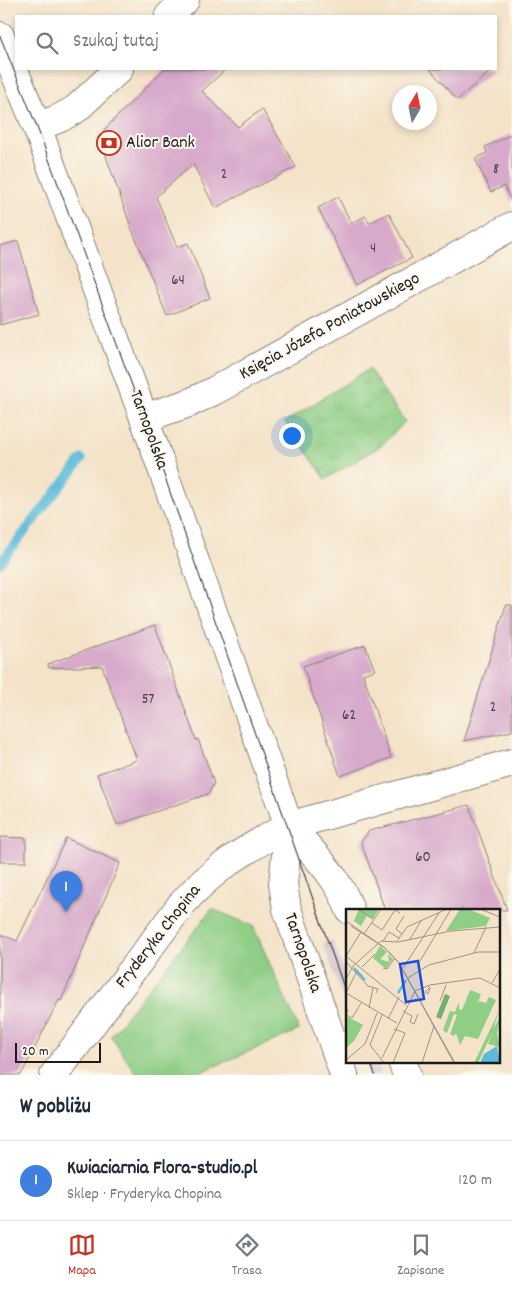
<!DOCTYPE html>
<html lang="pl">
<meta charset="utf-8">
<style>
body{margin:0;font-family:Dekko,sans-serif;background:#f2f2f3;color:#1f2937}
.compass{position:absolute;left:392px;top:85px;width:45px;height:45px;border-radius:50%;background:#fff;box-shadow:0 2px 8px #0003;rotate:9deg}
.scale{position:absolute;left:15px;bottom:12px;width:86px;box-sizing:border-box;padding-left:5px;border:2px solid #1c1c1c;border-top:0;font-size:14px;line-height:18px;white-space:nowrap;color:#1c1c1c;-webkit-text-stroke:4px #fbf7ec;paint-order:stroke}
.you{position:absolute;left:291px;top:435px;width:18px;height:18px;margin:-12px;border:4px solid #fff;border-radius:50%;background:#1a73e8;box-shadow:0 0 0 8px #1a73e833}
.badge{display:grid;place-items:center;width:32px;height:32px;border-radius:50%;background:#c8321e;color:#fff;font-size:16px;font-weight:700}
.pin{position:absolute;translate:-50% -41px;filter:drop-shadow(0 1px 2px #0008)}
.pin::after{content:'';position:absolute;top:26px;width:18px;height:15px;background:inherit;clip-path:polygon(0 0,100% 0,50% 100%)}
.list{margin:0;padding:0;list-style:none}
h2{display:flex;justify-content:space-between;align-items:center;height:65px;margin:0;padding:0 20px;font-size:21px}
h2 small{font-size:16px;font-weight:400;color:#747a83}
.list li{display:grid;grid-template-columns:32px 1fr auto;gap:15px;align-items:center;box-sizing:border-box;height:80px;padding:0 20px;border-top:1px solid #e0e1e3}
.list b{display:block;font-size:19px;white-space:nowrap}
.list p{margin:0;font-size:16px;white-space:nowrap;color:#747a83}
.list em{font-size:16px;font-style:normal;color:#747a83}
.icon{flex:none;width:28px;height:28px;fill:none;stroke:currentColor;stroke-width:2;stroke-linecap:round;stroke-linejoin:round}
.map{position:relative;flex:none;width:512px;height:1075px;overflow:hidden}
.search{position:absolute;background:#fff;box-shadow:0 2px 8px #0003;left:15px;right:15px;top:15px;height:55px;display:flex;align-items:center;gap:12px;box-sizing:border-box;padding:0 18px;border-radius:0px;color:#747a83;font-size:19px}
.sheet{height:145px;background:#fff}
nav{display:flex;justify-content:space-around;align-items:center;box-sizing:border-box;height:70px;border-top:1px solid #e0e1e3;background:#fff;font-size:14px;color:#747a83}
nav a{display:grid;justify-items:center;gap:2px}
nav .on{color:#c8321e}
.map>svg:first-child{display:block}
</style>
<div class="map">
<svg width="512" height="1075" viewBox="0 0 512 1075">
<defs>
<pattern id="park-tufts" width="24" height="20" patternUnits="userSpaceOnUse" patternTransform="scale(1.25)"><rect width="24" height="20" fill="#8ece85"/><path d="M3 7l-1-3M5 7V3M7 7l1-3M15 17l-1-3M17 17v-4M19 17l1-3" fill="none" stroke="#7ab072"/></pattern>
</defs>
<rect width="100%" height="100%" fill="#fbf7ec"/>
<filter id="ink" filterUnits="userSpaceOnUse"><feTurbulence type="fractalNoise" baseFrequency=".02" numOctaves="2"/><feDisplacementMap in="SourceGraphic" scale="10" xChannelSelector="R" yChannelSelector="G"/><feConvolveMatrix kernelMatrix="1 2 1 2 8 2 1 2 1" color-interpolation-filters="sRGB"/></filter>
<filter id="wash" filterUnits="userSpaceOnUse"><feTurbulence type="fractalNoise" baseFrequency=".0096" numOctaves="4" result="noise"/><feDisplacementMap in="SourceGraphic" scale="20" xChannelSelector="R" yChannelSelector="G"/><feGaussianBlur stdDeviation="1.12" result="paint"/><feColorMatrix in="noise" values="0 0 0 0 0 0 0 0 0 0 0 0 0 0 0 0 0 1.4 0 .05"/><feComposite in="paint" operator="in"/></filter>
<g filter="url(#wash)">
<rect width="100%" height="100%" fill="#f4e3c9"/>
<g fill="#d0bdcc">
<polygon points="332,939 347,980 347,1010 323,943"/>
<polygon points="365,1061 376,1061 381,1075 370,1075"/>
</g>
<polygon fill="#8ece85" stroke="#557550" points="212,909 253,926 299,1030 194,1075 137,1075 111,1036"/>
<polygon fill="url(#park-tufts)" stroke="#557550" points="369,369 405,422 382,445 326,479 285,422"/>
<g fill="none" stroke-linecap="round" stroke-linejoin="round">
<polyline stroke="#5bbbda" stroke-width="9" points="0,563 82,459"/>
</g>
<g id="blocks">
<g fill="#d7a9cb">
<polygon points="164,69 226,69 202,91 238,127 262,109 296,167 215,208 193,164 156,197 177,247 188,243 210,298 167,316 131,227 101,142 104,130"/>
<polygon points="430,69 493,69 457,100"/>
<polygon points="512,134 512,203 504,186 491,192 475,159 487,153 485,147"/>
<polygon points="338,197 351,223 366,216 369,223 389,213 412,258 357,285 318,208"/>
<polygon points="18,241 39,314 0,325 0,246"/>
<polygon points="506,605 512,605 512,731 464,741"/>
<polygon points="155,625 196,740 198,739 214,783 208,794 117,825 97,774 137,760 102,666 49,668 48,664"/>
<polygon points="365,645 375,670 363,674 391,758 340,776 303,666"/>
<polygon points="469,805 507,910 385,910 361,842 369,831"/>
<polygon points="0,837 26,838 26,862 0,862"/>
<polygon points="66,838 120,863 61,1001 59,1000 21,1075 0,1075 0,934 17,941"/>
</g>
</g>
</g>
<g filter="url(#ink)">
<use href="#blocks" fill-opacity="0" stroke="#888072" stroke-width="1"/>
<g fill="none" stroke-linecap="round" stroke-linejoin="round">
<defs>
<g id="minor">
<polyline points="169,16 185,0"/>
<polyline points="37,127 60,118 76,109 119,69"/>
<polyline points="144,418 189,403 214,391 512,226"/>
<polyline points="289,826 512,763"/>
</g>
<path id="tertiary" d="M54,1075L181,905C212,869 247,848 289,826"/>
<g id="secondary">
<path d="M0,36L37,127L144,418L289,826C312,852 338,876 350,910"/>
<polyline points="289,826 283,884 287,909 344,1075"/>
<polyline points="402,1061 407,1075"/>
</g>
</defs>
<use href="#minor" stroke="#888072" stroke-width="30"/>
<use href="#tertiary" stroke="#888072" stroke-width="30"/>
<use href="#secondary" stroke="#888072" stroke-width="30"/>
<use href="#minor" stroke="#fff" stroke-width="28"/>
<use href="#tertiary" stroke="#fff" stroke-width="28"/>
<use href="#secondary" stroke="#fff" stroke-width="28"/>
<g stroke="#1c1c1c" stroke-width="1">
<polyline points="0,36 37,127 144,418 347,996"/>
<polyline points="370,1061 375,1075"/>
</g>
</g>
</g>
<defs>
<symbol id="bank-ring" viewBox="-11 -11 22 22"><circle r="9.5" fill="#fbf7ec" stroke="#c8321e" stroke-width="1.5"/><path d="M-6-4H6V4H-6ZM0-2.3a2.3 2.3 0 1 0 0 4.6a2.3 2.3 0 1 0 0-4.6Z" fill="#c8321e"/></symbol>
</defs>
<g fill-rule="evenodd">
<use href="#bank-ring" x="95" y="129" width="28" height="28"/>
</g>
<g text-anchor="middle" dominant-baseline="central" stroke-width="4" stroke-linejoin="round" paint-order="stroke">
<g font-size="15" fill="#4b3f48">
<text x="496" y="170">8</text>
<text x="224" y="175">2</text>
<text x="373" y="249">4</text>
<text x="178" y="281">64</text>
<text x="148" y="700">57</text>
<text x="493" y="708">2</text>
<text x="349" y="716">62</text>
<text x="423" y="858">60</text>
</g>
<g font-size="18" fill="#1c1c1c" stroke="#fbf7ec" text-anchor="start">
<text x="126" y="143">Alior Bank</text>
</g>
<g font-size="18" fill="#1c1c1c" stroke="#fbf7ec">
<text transform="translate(330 327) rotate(-29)">Księcia Józefa Poniatowskiego</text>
<text transform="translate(148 430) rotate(70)">Tarnopolska</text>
<text transform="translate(159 937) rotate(-52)">Fryderyka Chopina</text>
<text transform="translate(302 953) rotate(71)">Tarnopolska</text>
</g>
</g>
<g transform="translate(346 909)">
<rect width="154" height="154" fill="#f4e3c9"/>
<path d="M34,37L41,43L34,50L43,53L42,45L47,50L40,60L27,49ZM124,81L135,85L131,96L133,92L140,94L143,88L150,91L132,130L119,127L114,136L110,124L108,127L104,125L111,106L108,105L101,124L97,121L104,102L109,103L113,93V100L116,101ZM154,100L147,120L154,108L151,125L154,138L142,135L147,122L132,154H128Z" fill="#8ece85"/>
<path d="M99,85L104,87L95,110L90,108Z" fill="#72b172"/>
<path d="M0,107L17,116L8,132L0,139Z" fill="#8ece85"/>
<path d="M13,0H33L27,10L21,7L15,17L8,12ZM114,0H122L144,9L140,17L100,22Z" fill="#8ece85"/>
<path d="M151,137L154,154H134L138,145Z" fill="#5bbbda"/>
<path fill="none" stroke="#5bbbda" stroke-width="2.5" d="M8,59L19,71M52,84L60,71"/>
<path fill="none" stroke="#9e9384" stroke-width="1" d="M12,0L27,10M134,0L154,8M0,12L39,39L53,54L108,154M26,14L36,21L49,1L54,4M5,17L39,39L53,54L109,154M18,25L35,0M56,25L50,20L58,7M64,30L75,12M37,32L43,23L53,29M51,32L61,18L101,0M128,44L140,18M0,47L60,96M0,47L15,23M74,52L105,0M0,53L22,77L32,80L30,84M16,58L29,45M37,59L41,60L49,49M57,59L93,4M62,69L83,56L132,43H154M0,70L7,57L35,32L52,33L105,22L154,18M146,74L154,60M82,77L84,79L82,85L79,83L83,79M0,84L51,114M0,84L11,62M94,92L100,76M23,99L27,79M2,100L0,106L6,109L15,94M57,102L66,107L64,113L68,115L72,105M42,110L53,88M24,136L36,106M24,136L38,154M36,149L69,82L84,76L134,69L154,79M0,151L19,135L31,104M47,154L59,124L48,120M76,154L88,117"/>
<path fill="#1d4ed8" fill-opacity="0.15" stroke="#1d4ed8" stroke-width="2.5" d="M72,52L78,90L60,93L54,55Z"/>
<rect width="154" height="154" fill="none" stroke="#1c1c1c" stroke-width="2.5"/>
</g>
</svg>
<svg class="compass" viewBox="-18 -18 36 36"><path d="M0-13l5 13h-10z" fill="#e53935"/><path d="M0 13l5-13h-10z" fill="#747a83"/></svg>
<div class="scale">20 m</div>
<div class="you"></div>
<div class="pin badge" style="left:66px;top:912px;background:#3f7fe0">1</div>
<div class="search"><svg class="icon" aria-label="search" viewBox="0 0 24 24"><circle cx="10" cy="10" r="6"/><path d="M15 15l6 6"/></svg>Szukaj tutaj</div>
</div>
<section class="sheet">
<h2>W pobliżu<small></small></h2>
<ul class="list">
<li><span class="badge" style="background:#3f7fe0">1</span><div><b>Kwiaciarnia Flora-studio.pl</b><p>Sklep · Fryderyka Chopina</p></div><em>120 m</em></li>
</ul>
</section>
<nav>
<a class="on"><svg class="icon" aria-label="map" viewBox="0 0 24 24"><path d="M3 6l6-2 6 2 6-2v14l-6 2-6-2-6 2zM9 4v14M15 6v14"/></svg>Mapa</a>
<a><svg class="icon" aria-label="directions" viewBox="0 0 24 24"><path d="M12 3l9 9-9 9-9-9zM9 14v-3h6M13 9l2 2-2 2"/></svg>Trasa</a>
<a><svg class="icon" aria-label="saved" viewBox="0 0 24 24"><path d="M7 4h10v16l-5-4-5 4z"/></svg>Zapisane</a>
</nav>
